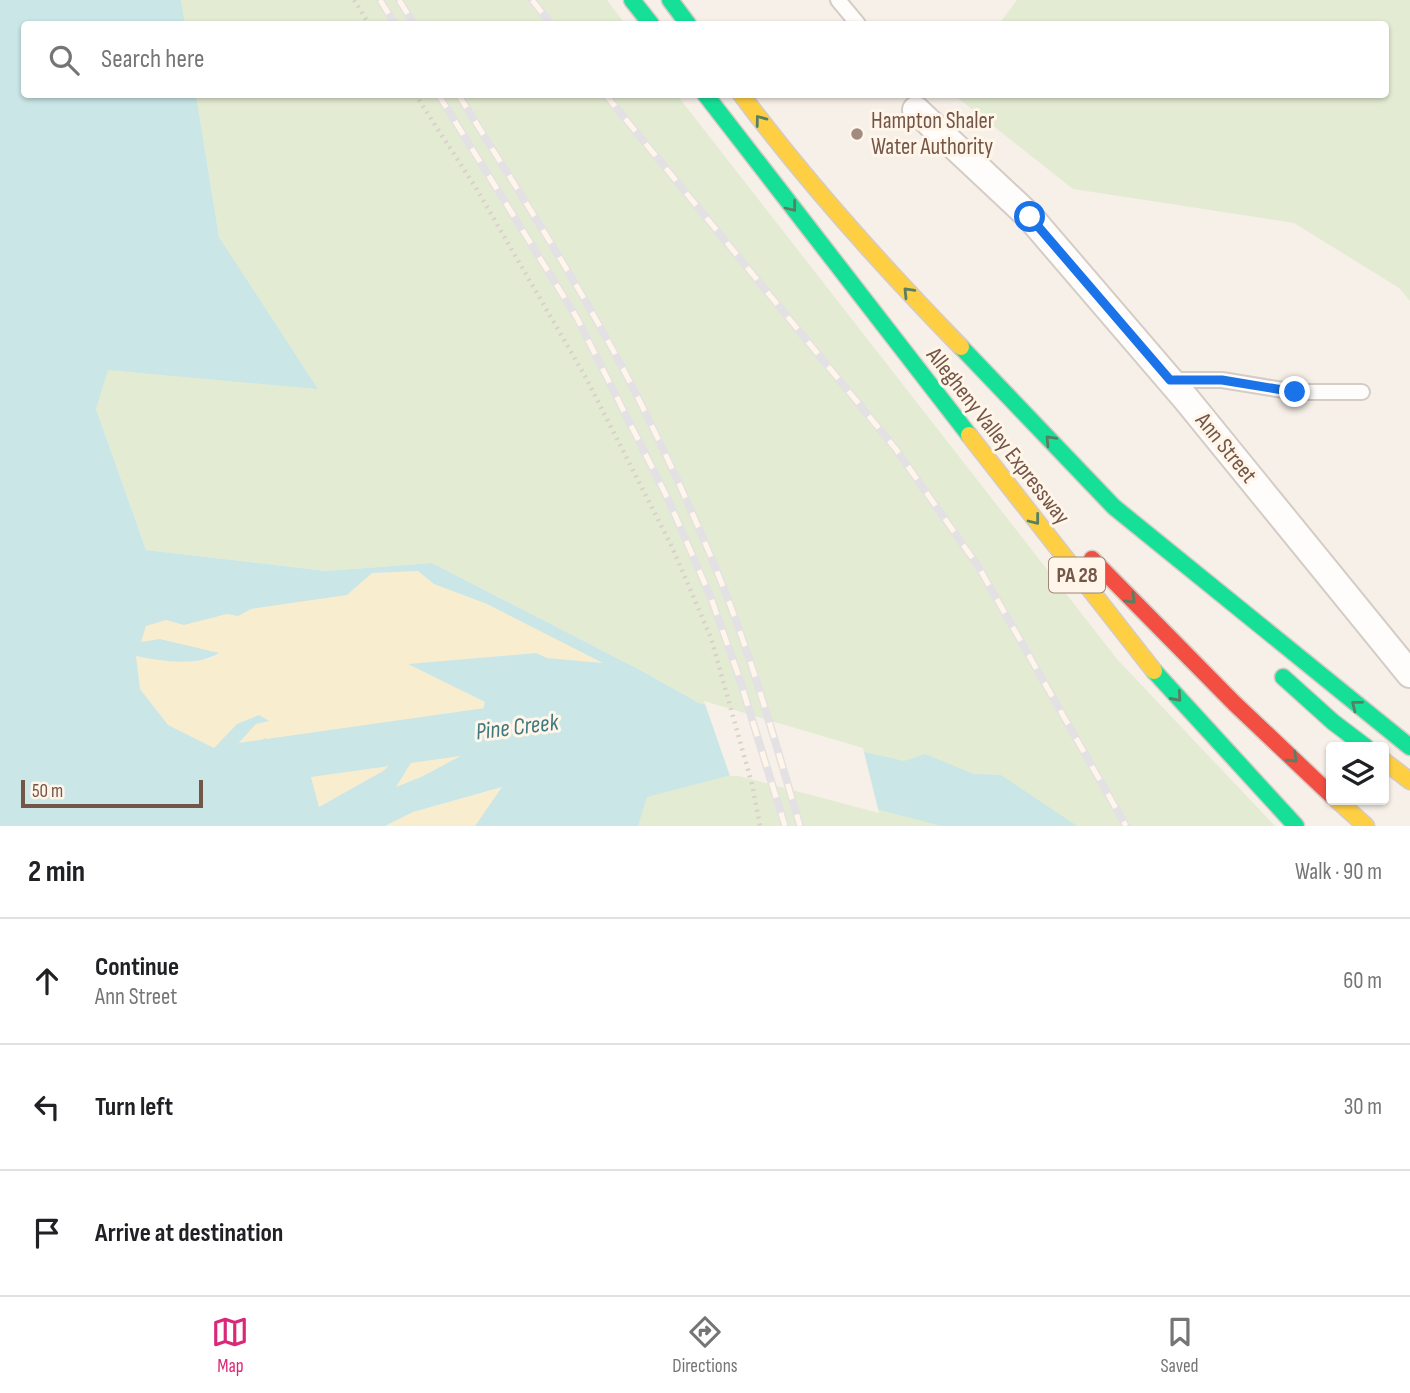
<!DOCTYPE html>
<meta charset="utf-8">
<style>
body{margin:0;font-family:"Sofia Sans Condensed",sans-serif;background:#f2f2f2;color:#202124}
.controls{position:absolute;right:21px;bottom:21px;display:grid;overflow:hidden;border-radius:7px;box-shadow:0 2px 5px #0004}
.controls button{width:63px;height:63px;display:grid;place-items:center;padding:0;border:0;border-bottom:2px solid #e0e0e0;background:#fff;color:#202124;font:35px sans-serif}
.scale{position:absolute;left:21px;bottom:18px;width:182px;box-sizing:border-box;padding-left:7px;border:4px solid #745649;border-top:0;font-size:19px;line-height:24px;white-space:nowrap;color:#745649;-webkit-text-stroke:5px #fff5e8;paint-order:stroke}
.stop{position:absolute;width:21px;height:21px;margin:-16px;border:5px solid #1a73e8;border-radius:50%;background:#fff}
.stop.end{background:#1a73e8;border-color:#fff;box-shadow:0 2px 7px #0008}
.list{margin:0;padding:0;list-style:none}
h2{display:flex;justify-content:space-between;align-items:center;height:91px;margin:0;padding:0 28px;font-size:30px}
h2 small{font-size:23px;font-weight:400;color:#757577}
.list li{display:grid;grid-template-columns:46px 1fr auto;gap:21px;align-items:center;box-sizing:border-box;height:126px;padding:0 28px;border-top:2px solid #e0e0e0}
.list b{display:block;font-size:26px;white-space:nowrap}
.list p{margin:0;font-size:23px;white-space:nowrap;color:#757577}
.list em{font-size:23px;font-style:normal;color:#757577}
.icon{flex:none;width:38px;height:38px;fill:none;stroke:currentColor;stroke-width:2;stroke-linecap:round;stroke-linejoin:round}
.map{position:relative;flex:none;width:1410px;height:826px;overflow:hidden}
.search{position:absolute;background:#fff;box-shadow:0 2px 5px #0004;left:21px;right:21px;top:21px;height:77px;display:flex;align-items:center;gap:18px;box-sizing:border-box;padding:0 24px;border-radius:7px;color:#757577;font-size:26px}
.sheet{height:469px;background:#fff}
nav{display:flex;justify-content:space-around;align-items:center;box-sizing:border-box;height:98px;border-top:2px solid #e0e0e0;background:#fff;font-size:19px;color:#757577}
nav a{display:grid;justify-items:center;gap:4px}
nav .on{color:#db2777}
.map>svg:first-child{display:block}
</style>
<div class="map">
<svg width="1410" height="826" viewBox="0 0 1410 826">
<rect width="100%" height="100%" fill="#f6f0e8"/>
<g fill="#e3ecd3">
<polygon points="181,0 607,0 625,24 185,24"/>
<polygon points="1017,0 1410,0 1410,301 1399,288 1294,223 1073,189 954,95 1386,94 1386,24 999,24"/>
<polygon points="196,95 677,95 1117,659 1275,826 638,826 646,797 718,777 699,703 640,670 432,563 326,571 146,550 96,409 108,369 317,388 219,237"/>
</g>
<g fill="#f9edd0">
<polygon points="418,571 434,584 487,604 605,663 547,658 536,653 410,664 485,702 474,749 421,777 395,788 432,727 383,771 319,807 233,758 224,758 256,724 268,722 237,724 214,748 168,725 140,689 135,656 169,660 209,660 219,654 191,647 140,642 146,626 166,620 184,625 227,614 238,616 251,609 347,595 372,573"/>
<polygon points="504,787 475,826 385,826 413,812"/>
</g>
<path fill="#cae6e6" fill-rule="evenodd" d="M0,0H181L185,24H24V94L196,95L219,237L318,389L108,370L96,409L146,550L326,571L432,563L640,670L699,703L847,748L904,761L925,754L974,774L1001,775L1077,826H941L739,773L647,797L638,826H475L502,787L413,812L385,826H0ZM418,571L434,584L487,604L603,663L547,658L536,653L408,664L485,702L474,749L421,777L396,787L435,724L383,771L319,807L309,770L265,738L233,758H225L256,724L269,721L259,715L237,724L214,748L168,725L140,689L136,656C160,661 198,667 219,653L160,639L141,642L146,626L166,620L184,625L227,614L238,616L251,609L347,595L372,573Z"/>
<polygon fill="#f6f0e8" points="704,701 863,748 879,813 739,776 730,776"/>
<g fill="none" stroke-linecap="round" stroke-linejoin="round">
<polyline stroke="#cae6e6" stroke-width="44" points="232,766 537,723"/>
<defs>
<g id="lane">
<polyline points="838,0 858,24"/>
<polyline points="1170,380 1222,380 1295,392 1362,392"/>
</g>
<polyline id="street" points="916,110 1030,217 1187,400 1410,674"/>
<g id="fast">
<polyline points="632,0 651,24"/>
<polyline points="670,0 688,24"/>
<polyline points="705,94 969,435"/>
<polyline points="961,347 1114,507 1410,747"/>
<polyline points="1154,671 1296,826"/>
<polyline points="1283,677 1333,722 1366,747"/>
</g>
<g id="slow">
<path d="M741,94C808,184 883,267 961,347"/>
<polyline points="969,435 1154,671"/>
<polyline points="1384,761 1410,781"/>
<polyline points="1337,800 1366,826"/>
</g>
<polyline id="jam" points="1092,559 1234,703 1331,795"/>
</defs>
<use href="#lane" stroke="#d4ccc5" stroke-width="18"/>
<use href="#street" stroke="#d4ccc5" stroke-width="30"/>
<use href="#fast" stroke="#d5cbc5" stroke-width="19"/>
<use href="#slow" stroke="#d5cbc5" stroke-width="19"/>
<use href="#jam" stroke="#d5cbc5" stroke-width="19"/>
<g stroke="#dad0cc" stroke-width="4.5" stroke-dasharray="2 5" stroke-linecap="butt">
<polyline points="354,0 369,24"/>
<polyline points="415,94 476,188 585,376 672,547 711,638 752,784 760,826"/>
</g>
<use href="#lane" stroke="#fefdfc" stroke-width="14"/>
<use href="#street" stroke="#fefdfc" stroke-width="26"/>
<use href="#fast" stroke="#16e098" stroke-width="16"/>
<use href="#slow" stroke="#ffcf43" stroke-width="16"/>
<use href="#jam" stroke="#f24e42" stroke-width="16"/>
<defs>
<g id="rail">
<polyline points="380,0 395,24"/>
<polyline points="399,0 414,24"/>
<polyline points="532,0 551,24"/>
<polyline points="438,94 577,318 668,499 711,598 738,674 785,826"/>
<path d="M458,94C523,199 592,303 646,414C675,473 702,533 726,594C755,669 777,748 800,826"/>
<polyline points="605,94 895,448 978,566 1126,826"/>
</g>
</defs>
<use href="#rail" stroke="#e4e1e4" stroke-width="8"/>
<use href="#rail" stroke="#fff5e8" stroke-width="5" stroke-dasharray="16" stroke-linecap="butt"/>
</g>
<defs><path id="oneway-chevron" d="M-2-3.5L2.5 0L-2 3.5" fill="none" stroke-width="1.6" stroke-linecap="round" stroke-linejoin="round" transform="scale(1.75)"/></defs>
<g stroke="#587f61">
<use href="#oneway-chevron" transform="translate(760 120) rotate(-127)"/>
<use href="#oneway-chevron" transform="translate(792 207) rotate(52)"/>
<use href="#oneway-chevron" transform="translate(908 292) rotate(-134)"/>
<use href="#oneway-chevron" transform="translate(1050 440) rotate(-134)"/>
<use href="#oneway-chevron" transform="translate(1035 520) rotate(52)"/>
<use href="#oneway-chevron" transform="translate(1131 599) rotate(45)"/>
<use href="#oneway-chevron" transform="translate(1177 697) rotate(48)"/>
<use href="#oneway-chevron" transform="translate(1356 705) rotate(-142)"/>
<use href="#oneway-chevron" transform="translate(1293 758) rotate(43)"/>
</g>
<g fill="none" stroke-linecap="round" stroke-linejoin="round">
<polyline stroke="#1a73e8" stroke-width="9" points="1030,217 1170,380 1222,380 1295,392"/>
</g>
<circle fill="#a28c81" stroke="#fff5e8" stroke-width="2.5" cx="857" cy="134" r="7"/>
<g text-anchor="middle" dominant-baseline="central" stroke-width="6" stroke-linejoin="round" paint-order="stroke">
<rect fill="#fff5e8" stroke="#9e8679" stroke-width="2" x="1049" y="557.5" width="56" height="35" rx="5"/>
<g font-size="21" font-weight="bold" fill="#745649">
<text x="1077" y="575">PA 28</text>
</g>
<g font-size="23" fill="#745649" stroke="#fff5e8" text-anchor="start">
<text x="871" y="121">Hampton Shaler<tspan x="871" dy="26">Water Authority</tspan></text>
</g>
<g font-size="23" fill="#745649" stroke="#fff5e8">
<text transform="translate(998 436) rotate(52)">Allegheny Valley Expressway</text>
<text transform="translate(1226 448) rotate(51)">Ann Street</text>
</g>
<g font-size="24" font-style="italic" fill="#3f7980" stroke="#fff5e8">
<text transform="translate(517 727) rotate(-7)">Pine Creek</text>
</g>
</g>
</svg>
<div class="controls">
<button><svg class="icon" aria-label="layers" viewBox="0 0 24 24"><path d="M12 4l9 5-9 5-9-5zM3 14l9 5 9-5"/></svg></button>
</div>
<div class="scale">50 m</div>
<div class="stop" style="left:1030px;top:217px"></div>
<div class="stop end" style="left:1295px;top:392px"></div>
<div class="search"><svg class="icon" aria-label="search" viewBox="0 0 24 24"><circle cx="10" cy="10" r="6"/><path d="M15 15l6 6"/></svg>Search here</div>
</div>
<section class="sheet">
<h2>2 min<small>Walk · 90 m</small></h2>
<ul class="list">
<li><svg class="icon" aria-label="ahead" viewBox="0 0 24 24"><path d="M12 20V5M6 11l6-6 6 6"/></svg><div><b>Continue</b><p>Ann Street</p></div><em>60 m</em></li>
<li><svg class="icon" aria-label="left" viewBox="0 0 24 24"><path d="M17 20v-9H6M10 6l-5 5 5 5"/></svg><div><b>Turn left</b></div><em>30 m</em></li>
<li><svg class="icon" aria-label="arrive" viewBox="0 0 24 24"><path d="M6 21V4h12l-3 4 3 4H6"/></svg><div><b>Arrive at destination</b></div></li>
</ul>
</section>
<nav>
<a class="on"><svg class="icon" aria-label="map" viewBox="0 0 24 24"><path d="M3 6l6-2 6 2 6-2v14l-6 2-6-2-6 2zM9 4v14M15 6v14"/></svg>Map</a>
<a><svg class="icon" aria-label="directions" viewBox="0 0 24 24"><path d="M12 3l9 9-9 9-9-9zM9 14v-3h6M13 9l2 2-2 2"/></svg>Directions</a>
<a><svg class="icon" aria-label="saved" viewBox="0 0 24 24"><path d="M7 4h10v16l-5-4-5 4z"/></svg>Saved</a>
</nav>
